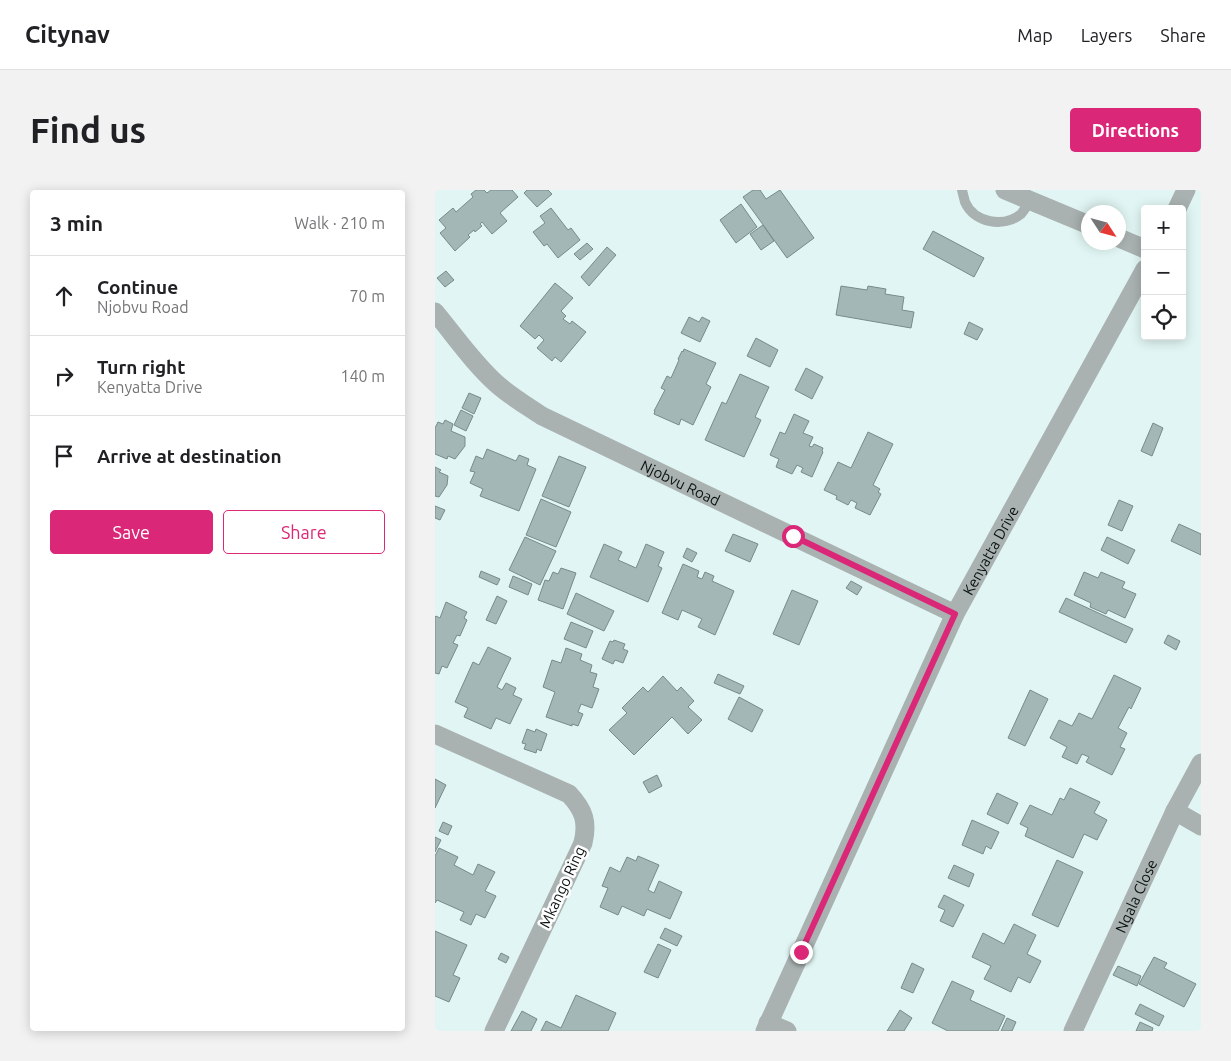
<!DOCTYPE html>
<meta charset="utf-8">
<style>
body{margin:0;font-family:Ubuntu,sans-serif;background:#f2f2f2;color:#202124}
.controls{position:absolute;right:15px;top:15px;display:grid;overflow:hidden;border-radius:5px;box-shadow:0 2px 12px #0003}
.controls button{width:45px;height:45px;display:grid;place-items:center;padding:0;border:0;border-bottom:1px solid #e0e0e0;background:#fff;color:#202124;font:25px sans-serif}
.compass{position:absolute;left:646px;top:15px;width:45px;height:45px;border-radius:50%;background:#fff;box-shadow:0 2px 12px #0003;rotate:126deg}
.stop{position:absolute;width:15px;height:15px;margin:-11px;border:4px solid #db2777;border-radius:50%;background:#fff}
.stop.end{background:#db2777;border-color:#fff;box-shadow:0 1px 5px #0008}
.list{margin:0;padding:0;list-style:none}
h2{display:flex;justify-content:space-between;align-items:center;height:65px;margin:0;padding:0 20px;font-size:21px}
h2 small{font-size:16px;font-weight:400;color:#757577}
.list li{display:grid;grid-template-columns:32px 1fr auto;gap:15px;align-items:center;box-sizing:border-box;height:80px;padding:0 20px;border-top:1px solid #e0e0e0}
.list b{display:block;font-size:19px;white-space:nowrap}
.list p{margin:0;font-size:16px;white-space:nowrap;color:#757577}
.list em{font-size:16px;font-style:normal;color:#757577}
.actions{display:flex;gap:10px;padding:15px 20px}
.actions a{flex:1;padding:11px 0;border:1px solid #db2777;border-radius:5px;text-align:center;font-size:18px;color:#db2777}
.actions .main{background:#db2777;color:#fff}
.icon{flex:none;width:28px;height:28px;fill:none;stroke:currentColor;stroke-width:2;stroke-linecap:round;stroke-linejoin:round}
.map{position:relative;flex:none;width:766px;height:841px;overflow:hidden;border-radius:5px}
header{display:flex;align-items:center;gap:30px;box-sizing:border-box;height:70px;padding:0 25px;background:#fff;border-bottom:1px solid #e0e0e0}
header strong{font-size:24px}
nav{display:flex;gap:28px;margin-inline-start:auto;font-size:18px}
.intro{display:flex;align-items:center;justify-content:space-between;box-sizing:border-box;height:120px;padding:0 30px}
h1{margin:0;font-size:35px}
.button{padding:12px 22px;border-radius:5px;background:#db2777;color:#fff;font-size:18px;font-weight:700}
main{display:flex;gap:30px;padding:0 30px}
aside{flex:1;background:#fff;border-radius:5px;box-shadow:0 2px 12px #0003}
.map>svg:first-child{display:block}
</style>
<header>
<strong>Citynav</strong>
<nav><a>Map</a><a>Layers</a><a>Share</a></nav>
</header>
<div class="intro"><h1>Find us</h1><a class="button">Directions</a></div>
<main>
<aside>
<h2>3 min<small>Walk · 210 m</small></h2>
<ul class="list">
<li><svg class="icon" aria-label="ahead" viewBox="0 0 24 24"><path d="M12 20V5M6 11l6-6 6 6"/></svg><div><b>Continue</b><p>Njobvu Road</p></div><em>70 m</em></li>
<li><svg class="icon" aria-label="right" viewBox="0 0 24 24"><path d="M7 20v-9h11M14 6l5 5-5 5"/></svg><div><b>Turn right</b><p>Kenyatta Drive</p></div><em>140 m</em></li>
<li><svg class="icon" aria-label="arrive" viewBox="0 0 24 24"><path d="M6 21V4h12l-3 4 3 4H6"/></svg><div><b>Arrive at destination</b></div></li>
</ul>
<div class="actions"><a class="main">Save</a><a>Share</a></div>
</aside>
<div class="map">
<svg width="766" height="841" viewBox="0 0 766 841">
<rect width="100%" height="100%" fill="#e1f6f4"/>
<g fill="#a3b7b6" stroke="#778b89">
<polygon points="41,0 49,0 52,3 56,0 77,0 83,7 65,23 72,31 57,44 47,32 45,34 47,36 40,42 39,40 33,45 35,47 20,61 5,43 11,38 4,30 18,18 21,22 38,7 36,4"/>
<polygon points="92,0 113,0 117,4 102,17 89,3"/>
<polygon points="318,0 325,0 331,9 345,0 379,48 352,68 308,7"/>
<polygon points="306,14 322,37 301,53 285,30"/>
<polygon points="116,18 133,40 136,38 145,50 123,68 112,54 109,56 98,42 110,33 105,26"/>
<polygon points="328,35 339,51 326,60 315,44"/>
<polygon points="498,41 549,68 539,87 488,59"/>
<polygon points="152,53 158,59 145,70 139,64"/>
<polygon points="172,57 181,65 154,96 146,87"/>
<polygon points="11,81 19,90 10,97 2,88"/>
<polygon points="120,93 138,108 126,121 131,126 128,129 135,134 137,131 151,142 126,172 120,167 117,171 102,158 109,150 104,145 100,149 85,136"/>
<polygon points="406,96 432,100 433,96 451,99 450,104 469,107 467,120 479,122 476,138 401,125"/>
<polygon points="254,127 264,132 267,127 275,131 265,152 246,143"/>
<polygon points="534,132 548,139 542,150 529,144"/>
<polygon points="321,148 343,160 335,177 312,166"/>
<polygon points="249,159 281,173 271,194 276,197 258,235 246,229 244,235 219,224 220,221 219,221 230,200 226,198 232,186 236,188 244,170 243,169 247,161 248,162"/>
<polygon points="371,178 388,187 377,209 360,200"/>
<polygon points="305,184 334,197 320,227 326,230 309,267 270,250 287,212 291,214"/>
<polygon points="34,203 46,208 39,224 27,218"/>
<polygon points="26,220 38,226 31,241 19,235"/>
<polygon points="359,224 374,231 368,243 378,247 374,256 377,257 379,254 388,258 387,261 388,262 377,287 366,282 368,278 362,275 357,284 341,277 344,269 335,265 345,242 350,244"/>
<polygon points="10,230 18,234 16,241 30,247 30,256 20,269 13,266 12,269 0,264 0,238 3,232 8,234"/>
<polygon points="718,233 728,238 717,266 706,261"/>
<polygon points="433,242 458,254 438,295 445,299 443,302 446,304 435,325 420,318 422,313 416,310 413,315 401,309 402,306 389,300 403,272 416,278"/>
<polygon points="52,259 81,271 84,265 94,269 92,275 101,279 84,321 45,306 48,299 35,293 40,282 35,281 41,266 48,269"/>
<polygon points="124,266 151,277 134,317 107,306"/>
<polygon points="0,277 6,280 4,282 13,286 12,295 4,307 0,306"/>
<polygon points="106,309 136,322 121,357 91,345"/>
<polygon points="684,310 698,316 687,341 673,335"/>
<polygon points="0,316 10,320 5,330 0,328"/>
<polygon points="744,334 766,344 766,365 736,351"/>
<polygon points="298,344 323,354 315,372 290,361"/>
<polygon points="90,347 121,361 105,395 74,380"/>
<polygon points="672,347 700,360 693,374 666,360"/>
<polygon points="169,354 187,362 183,370 201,378 211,354 229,362 223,376 227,378 213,412 155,387"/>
<polygon points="252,358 262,363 257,372 248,367"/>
<polygon points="248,374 264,381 262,387 267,389 270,382 279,386 277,391 299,401 280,445 263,437 267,429 247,420 243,430 227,423"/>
<polygon points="126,378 141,383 128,419 103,410 110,390 114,391 118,382 123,384"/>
<polygon points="46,381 65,389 62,395 44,387"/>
<polygon points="649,382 663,388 666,382 690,392 687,398 701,404 690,428 673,420 671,424 655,417 656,413 639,405"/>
<polygon points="78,386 97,394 93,405 74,397"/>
<polygon points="416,391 427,397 422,405 411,398"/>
<polygon points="357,400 383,411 364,455 338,444"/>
<polygon points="141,403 179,421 169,441 132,424"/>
<polygon points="62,406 72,411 61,434 51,430"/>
<polygon points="631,408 698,439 691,453 624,422"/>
<polygon points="11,412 32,422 29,428 32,430 25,446 22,445 18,453 23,455 12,478 7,476 4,484 0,483 0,427 1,426 5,428"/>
<polygon points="136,432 158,441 151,458 129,449"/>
<polygon points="733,445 745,451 741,460 729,453"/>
<polygon points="179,450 190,454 188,459 193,461 188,473 180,470 178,474 167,469 175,451 178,452"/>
<polygon points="53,457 76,468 62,497 67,500 71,493 81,498 78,505 87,509 75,534 61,528 56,539 29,527 33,518 20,512 38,472 44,475"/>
<polygon points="131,458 147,464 145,470 157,475 155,482 162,484 158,497 164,499 157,518 146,514 143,522 148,524 143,536 137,534 137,536 111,527 120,502 108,497 117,470 126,473"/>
<polygon points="283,484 309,496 305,504 279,493"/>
<polygon points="679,485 706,498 696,519 694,517 683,538 692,543 685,557 690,559 677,585 651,572 654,567 647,564 642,574 627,567 632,557 615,548 624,530 637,536 644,523 657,529"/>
<polygon points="228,486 242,501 246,497 259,511 253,517 267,530 253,544 237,527 199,565 174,540 192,523 187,518 208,497 213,502"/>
<polygon points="595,500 613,509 590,556 573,548"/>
<polygon points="304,507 328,520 317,542 293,529"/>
<polygon points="92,539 100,542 101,539 112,544 106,561 102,559 101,563 89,559 91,554 87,553"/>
<polygon points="222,585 227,596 214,603 208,592"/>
<polygon points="0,589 11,595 0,618"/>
<polygon points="635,598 665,612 659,623 672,630 662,650 649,644 638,668 590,646 593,638 585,634 595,615 617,625 625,608 629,610"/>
<polygon points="562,603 583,613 573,634 552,624"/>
<polygon points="537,630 564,642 556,659 551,656 548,664 527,655"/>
<polygon points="8,632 17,636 13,645 4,641"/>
<polygon points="0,647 6,650 0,662"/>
<polygon points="4,658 23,667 19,675 38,685 43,674 60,682 50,701 61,706 50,728 41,724 36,735 25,730 29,722 2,710 0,713 0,666"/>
<polygon points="203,666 224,675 213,700 219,703 224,691 247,702 235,729 212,719 209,726 187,716 183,725 165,717 173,698 167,696 175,677 185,682 192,667 201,671"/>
<polygon points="622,670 648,682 623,737 597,725"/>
<polygon points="519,675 539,684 534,697 513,688"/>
<polygon points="509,705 529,715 518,737 505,731 510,720 503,717"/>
<polygon points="579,734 601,745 592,764 606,771 595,793 583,787 576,802 549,789 556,776 537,767 548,743 569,754"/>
<polygon points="230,738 247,746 242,756 225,748"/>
<polygon points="0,741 32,755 18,785 25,788 14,812 0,806"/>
<polygon points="223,754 236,760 223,788 209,782"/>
<polygon points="66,763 74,767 71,773 63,769"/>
<polygon points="719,767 732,773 729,778 761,794 749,817 704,794"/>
<polygon points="477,773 489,779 478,803 466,798"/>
<polygon points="683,776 706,786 702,796 678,785"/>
<polygon points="517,791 539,801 535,810 570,826 563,841 513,841 497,833"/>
<polygon points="141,805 181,823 173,841 106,841 111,831 126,838"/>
<polygon points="705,814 729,826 724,836 700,824"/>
<polygon points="465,820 477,828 469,841 452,841"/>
<polygon points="87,821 102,829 96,841 76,841"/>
<polygon points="572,828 581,832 577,841 566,841"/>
<polygon points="705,832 718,838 717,841 701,841"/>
</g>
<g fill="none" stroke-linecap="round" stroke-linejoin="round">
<path stroke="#a9b2b1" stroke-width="10" d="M527,0C528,4 529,8 530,12C539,33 569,38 586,24C589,21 592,15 595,11"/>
<g stroke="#a9b2b1" stroke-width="19">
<polyline points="570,0 654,35"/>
<polyline points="742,19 751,0"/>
<polyline points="684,48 710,59"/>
<path id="s1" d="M0,122C20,146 39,174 63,195C77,207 92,216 107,226L520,424"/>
<path d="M0,544L134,604C149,620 153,632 148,653L59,841"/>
<polyline points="740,621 766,636"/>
<polyline points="333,833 352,841"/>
<path id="s2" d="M330,841L520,424L710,79"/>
<path id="s3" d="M638,841L740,621L766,573"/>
</g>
</g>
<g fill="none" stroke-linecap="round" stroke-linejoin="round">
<polyline stroke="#db2777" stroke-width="6" points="358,346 520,424 366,762"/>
</g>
<g text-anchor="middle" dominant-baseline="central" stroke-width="5" stroke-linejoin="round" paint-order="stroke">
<g font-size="15" fill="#0a1211" stroke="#fefefe">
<text stroke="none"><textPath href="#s1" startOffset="304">Njobvu Road</textPath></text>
<text stroke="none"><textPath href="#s2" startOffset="531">Kenyatta Drive</textPath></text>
<text transform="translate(127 697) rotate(-65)">Mkango Ring</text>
<text stroke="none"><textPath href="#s3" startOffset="149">Ngala Close</textPath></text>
</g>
</g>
</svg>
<div class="controls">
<button>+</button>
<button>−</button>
<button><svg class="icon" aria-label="locate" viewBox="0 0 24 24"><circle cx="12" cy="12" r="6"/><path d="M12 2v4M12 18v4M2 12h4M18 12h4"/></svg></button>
</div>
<svg class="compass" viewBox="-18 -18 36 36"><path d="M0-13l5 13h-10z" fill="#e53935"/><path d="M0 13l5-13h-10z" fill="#757577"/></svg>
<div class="stop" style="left:358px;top:346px"></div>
<div class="stop end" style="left:366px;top:762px"></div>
</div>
</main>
